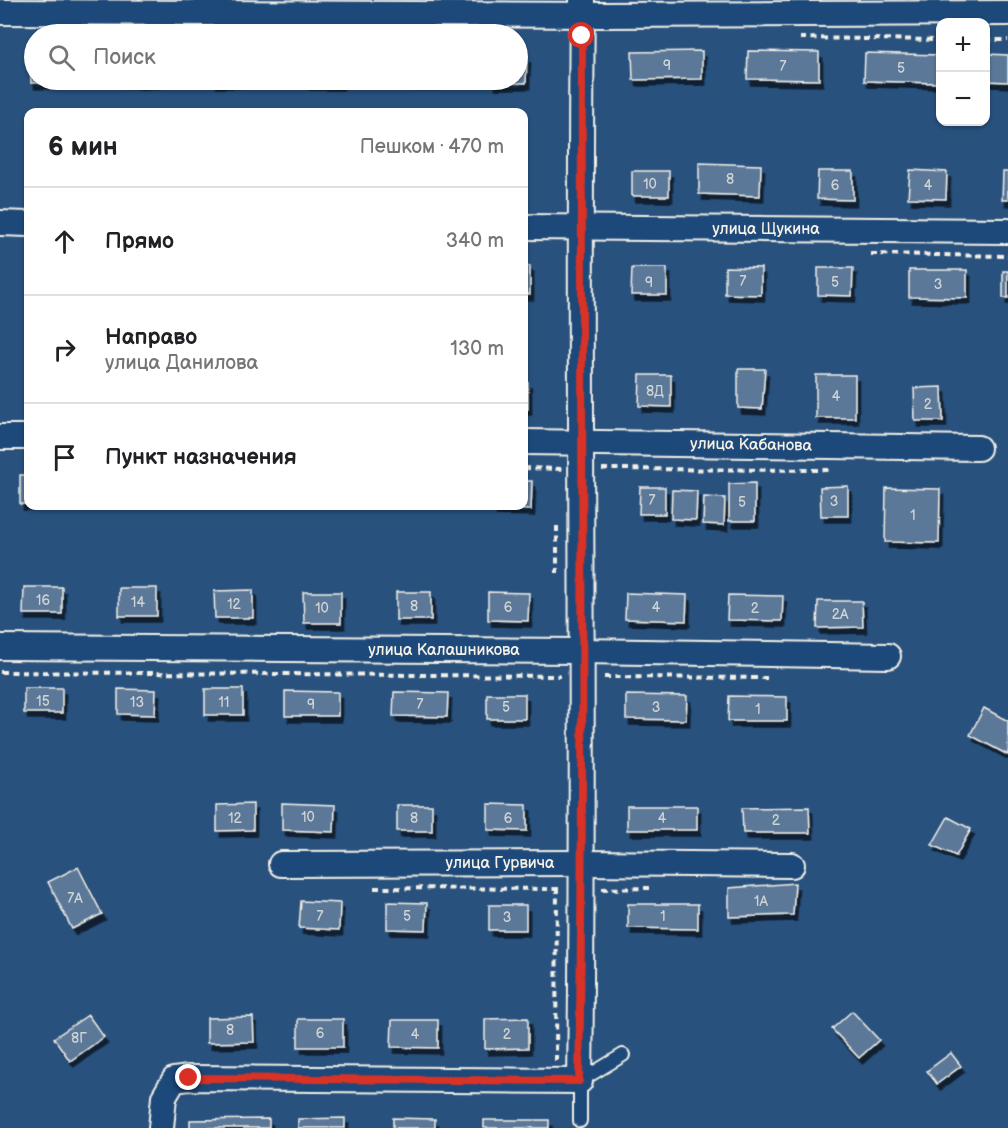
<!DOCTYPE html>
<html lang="ru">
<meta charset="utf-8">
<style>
body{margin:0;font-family:"Balsamiq Sans",sans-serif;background:#f6f6f6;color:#202124}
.controls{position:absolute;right:18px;top:18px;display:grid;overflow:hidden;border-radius:12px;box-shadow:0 2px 4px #0004}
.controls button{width:54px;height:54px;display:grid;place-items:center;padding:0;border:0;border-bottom:2px solid #e0e0e0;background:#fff;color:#202124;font:30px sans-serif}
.stop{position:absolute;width:18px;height:18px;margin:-14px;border:4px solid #d93025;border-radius:50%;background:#fff}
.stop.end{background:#d93025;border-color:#fff;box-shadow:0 2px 6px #0008}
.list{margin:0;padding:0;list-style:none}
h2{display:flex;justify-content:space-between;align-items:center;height:78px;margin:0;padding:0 24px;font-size:26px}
h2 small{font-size:20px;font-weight:400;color:#757577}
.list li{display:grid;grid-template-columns:39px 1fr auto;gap:18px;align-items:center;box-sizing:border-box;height:108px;padding:0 24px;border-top:2px solid #e0e0e0}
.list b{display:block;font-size:22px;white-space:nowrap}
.list p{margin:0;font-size:20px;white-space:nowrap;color:#757577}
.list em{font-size:20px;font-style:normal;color:#757577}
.icon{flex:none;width:33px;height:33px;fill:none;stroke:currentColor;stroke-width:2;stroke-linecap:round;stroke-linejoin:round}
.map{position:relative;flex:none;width:1008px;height:1128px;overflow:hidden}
.search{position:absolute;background:#fff;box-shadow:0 2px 4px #0004;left:24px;top:24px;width:504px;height:66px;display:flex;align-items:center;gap:15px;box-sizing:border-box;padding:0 21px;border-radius:33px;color:#757577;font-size:22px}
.panel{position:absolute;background:#fff;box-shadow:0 2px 4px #0004;left:24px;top:108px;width:504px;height:402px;border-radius:12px}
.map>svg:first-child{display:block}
</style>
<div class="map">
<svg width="1008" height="1128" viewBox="0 0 1008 1128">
<defs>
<filter id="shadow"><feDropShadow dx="3.5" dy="6" stdDeviation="0" flood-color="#0009"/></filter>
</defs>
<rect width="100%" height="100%" fill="#28517e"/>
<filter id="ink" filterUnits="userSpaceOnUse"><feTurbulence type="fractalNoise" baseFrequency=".0167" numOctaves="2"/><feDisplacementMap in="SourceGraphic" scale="12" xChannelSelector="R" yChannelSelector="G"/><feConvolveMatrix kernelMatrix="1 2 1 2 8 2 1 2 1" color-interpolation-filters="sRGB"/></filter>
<g filter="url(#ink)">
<g fill="#5b7899" stroke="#f4f1e8" stroke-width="1.5" filter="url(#shadow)">
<polygon points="702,51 702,79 633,80 632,52"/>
<polygon points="748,51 819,52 819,80 747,79"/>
<polygon points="30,52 34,52 34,80 65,80 66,82 31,83"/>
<polygon points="865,53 939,55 938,83 864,81"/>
<polygon points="986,54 1008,55 1008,82 986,81"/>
<polygon points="518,57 527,57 526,83 492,83 492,80 518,80"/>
<rect x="122" y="80" width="33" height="3"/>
<rect x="213" y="80" width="35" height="2"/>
<rect x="306" y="80" width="34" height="4"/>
<rect x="403" y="80" width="32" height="4"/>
<polygon points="699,163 761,165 760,196 699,194"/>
<polygon points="910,170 947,172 946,199 908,198"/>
<rect x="632" y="171" width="37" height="25"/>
<polygon points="818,171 853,171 853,200 817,199"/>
<polygon points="1003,172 1008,172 1008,200 1002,200"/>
<rect x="524" y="266" width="6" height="28"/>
<polygon points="725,267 761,268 761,295 725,294"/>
<polygon points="632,268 667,268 667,295 631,295"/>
<polygon points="818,268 853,268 852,296 818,295"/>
<polygon points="909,270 967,270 967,298 909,297"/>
<rect x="1003" y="271" width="5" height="27"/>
<polygon points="738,369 765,369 762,409 738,408"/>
<polygon points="640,375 671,375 671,407 639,406"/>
<rect x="816" y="375" width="39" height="43"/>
<polygon points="26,376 28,376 28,403 25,403"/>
<rect x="524" y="382" width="4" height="27"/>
<polygon points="942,387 943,421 915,421 914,388"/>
<rect x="20" y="475" width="8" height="29"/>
<polygon points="524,481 532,481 531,510 493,509 494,506 524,506"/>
<polygon points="755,483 755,521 729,521 729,484"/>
<polygon points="848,486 848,516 821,516 820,487"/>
<polygon points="640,487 665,487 665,514 639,514"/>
<polygon points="886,488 940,489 939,543 885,542"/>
<polygon points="672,490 697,491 696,520 671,519"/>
<polygon points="704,497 725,498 724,525 703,524"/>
<polygon points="24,587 62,587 62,614 23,614"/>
<rect x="119" y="588" width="38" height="28"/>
<polygon points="253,590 253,618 215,618 214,591"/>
<polygon points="303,592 341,592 341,623 304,623"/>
<rect x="396" y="592" width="35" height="28"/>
<polygon points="488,592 529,593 528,621 488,620"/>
<polygon points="626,593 687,595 686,621 625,619"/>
<polygon points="728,595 783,596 782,621 727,620"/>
<polygon points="818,601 862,601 863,627 817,628"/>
<rect x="24" y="688" width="38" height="25"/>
<polygon points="118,689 156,690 155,715 118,714"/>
<rect x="205" y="689" width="38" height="26"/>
<polygon points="285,691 338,692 338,716 285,716"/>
<polygon points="394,692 448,693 447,717 393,716"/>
<rect x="487" y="694" width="38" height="25"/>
<polygon points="626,695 687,696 686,720 626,719"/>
<polygon points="729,696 787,697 787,721 728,721"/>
<polygon points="984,708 1008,721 1008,755 970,735"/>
<polygon points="282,803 335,805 334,832 282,830"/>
<polygon points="253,804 253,830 217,831 217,805"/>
<polygon points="488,804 527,805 527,831 488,830"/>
<rect x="397" y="805" width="35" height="26"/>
<rect x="627" y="806" width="70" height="24"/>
<polygon points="809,807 810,833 743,833 742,808"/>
<polygon points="948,817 971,829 956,856 932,845"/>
<polygon points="78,867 102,914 72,929 48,882"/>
<polygon points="795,883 793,915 729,917 729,888"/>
<polygon points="301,901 340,903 339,930 299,928"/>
<polygon points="387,902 427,903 426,930 387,929"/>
<polygon points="628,904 698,904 698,929 628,928"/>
<rect x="489" y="905" width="37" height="25"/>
<polygon points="852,1011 879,1040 859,1058 832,1029"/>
<polygon points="88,1015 104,1037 70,1061 54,1038"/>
<polygon points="253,1017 254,1042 207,1043 207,1018"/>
<polygon points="528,1018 528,1048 485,1049 485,1019"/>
<rect x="298" y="1019" width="45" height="28"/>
<polygon points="392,1020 438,1020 438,1048 391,1047"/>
<polygon points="951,1053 961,1066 937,1084 927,1071"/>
<polygon points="345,1118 345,1128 298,1128 298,1119"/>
<polygon points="393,1118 435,1119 435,1128 393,1128"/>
<polygon points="269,1119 269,1128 190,1128 190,1120"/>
<rect x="484" y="1120" width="65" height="8"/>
</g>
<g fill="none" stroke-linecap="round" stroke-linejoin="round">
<defs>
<polyline id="lane" points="580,1121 580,1081 623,1055"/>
<g id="street">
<polyline points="0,12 604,15 1008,13"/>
<polyline points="0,223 28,224"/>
<polyline points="524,227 1008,231"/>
<polyline points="0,437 28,437"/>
<polyline points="524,442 978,448"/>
<polyline points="0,647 581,651 888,656"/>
<polyline points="281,864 583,863 792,865"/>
<path d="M161,1128L164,1097L174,1080L189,1078L580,1081C585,721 578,360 582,0"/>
</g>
</defs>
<use href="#lane" stroke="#f4f1e8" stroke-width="16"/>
<use href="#street" stroke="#f4f1e8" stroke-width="28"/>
<g stroke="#f4f1e8" stroke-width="4" stroke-dasharray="6 4.5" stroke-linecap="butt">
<polyline points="800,38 940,40"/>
<polyline points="986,40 1008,40"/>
<polyline points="871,254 1008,256"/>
<polyline points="524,468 562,469"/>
<polyline points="602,469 829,470"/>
<polyline points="557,526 557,573"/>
<polyline points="0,672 560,676"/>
<polyline points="604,677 767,678"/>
<polyline points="374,888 559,889"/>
<polyline points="602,889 649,888"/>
<polyline points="556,1061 557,883"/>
</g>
<use href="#lane" stroke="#1f4a7a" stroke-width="12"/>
<use href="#street" stroke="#1f4a7a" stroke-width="24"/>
</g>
</g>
<g fill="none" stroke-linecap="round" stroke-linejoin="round" filter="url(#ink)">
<path stroke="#d93025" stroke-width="8" d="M189,1078L579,1081C585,733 581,384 582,36"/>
</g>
<g text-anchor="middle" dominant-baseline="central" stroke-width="5" stroke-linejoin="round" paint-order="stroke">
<g font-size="14" fill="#ced3d4">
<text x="667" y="65">9</text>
<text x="783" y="66">7</text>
<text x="901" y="68">5</text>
<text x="730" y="179">8</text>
<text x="650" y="184">10</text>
<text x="835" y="185">6</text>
<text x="928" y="185">4</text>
<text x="743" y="281">7</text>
<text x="649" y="282">9</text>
<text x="835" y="282">5</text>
<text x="938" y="284">3</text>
<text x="655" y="391">8Д</text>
<text x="836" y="396">4</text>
<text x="928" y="404">2</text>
<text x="652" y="500">7</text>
<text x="834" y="501">3</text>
<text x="742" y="502">5</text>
<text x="913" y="515">1</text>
<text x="43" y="600">16</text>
<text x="138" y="602">14</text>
<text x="234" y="604">12</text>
<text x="414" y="606">8</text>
<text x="508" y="607">6</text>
<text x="656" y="607">4</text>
<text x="322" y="608">10</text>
<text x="755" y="608">2</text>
<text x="840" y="614">2А</text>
<text x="43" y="701">15</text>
<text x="137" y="702">13</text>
<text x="224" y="702">11</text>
<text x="311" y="704">9</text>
<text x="420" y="704">7</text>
<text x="506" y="707">5</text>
<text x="656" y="707">3</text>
<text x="758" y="709">1</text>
<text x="308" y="817">10</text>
<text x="235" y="818">12</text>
<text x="414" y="818">8</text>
<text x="508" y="818">6</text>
<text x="662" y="818">4</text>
<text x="776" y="820">2</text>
<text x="75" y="898">7А</text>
<text x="761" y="901">1А</text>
<text x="320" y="916">7</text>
<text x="407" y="916">5</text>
<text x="663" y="916">1</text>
<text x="507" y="917">3</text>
<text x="230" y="1030">8</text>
<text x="320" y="1033">6</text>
<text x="415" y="1034">4</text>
<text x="507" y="1034">2</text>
<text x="79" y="1038">8Г</text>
</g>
<g font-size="16" fill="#f4f1e8" stroke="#1f4a7a">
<text x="766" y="229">улица Щукина</text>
<text transform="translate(751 445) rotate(1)">улица Кабанова</text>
<text x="444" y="650">улица Калашникова</text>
<text x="500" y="863">улица Гурвича</text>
</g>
</g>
</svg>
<div class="controls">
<button>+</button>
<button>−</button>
</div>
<div class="stop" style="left:582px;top:36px"></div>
<div class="stop end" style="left:189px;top:1078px"></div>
<div class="search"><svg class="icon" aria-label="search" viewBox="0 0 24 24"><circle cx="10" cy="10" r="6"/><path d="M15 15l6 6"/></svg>Поиск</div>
<section class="panel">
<h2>6 мин<small>Пешком · 470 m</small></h2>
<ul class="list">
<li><svg class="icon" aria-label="ahead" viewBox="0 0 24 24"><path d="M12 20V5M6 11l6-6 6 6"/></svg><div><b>Прямо</b></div><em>340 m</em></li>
<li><svg class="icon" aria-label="right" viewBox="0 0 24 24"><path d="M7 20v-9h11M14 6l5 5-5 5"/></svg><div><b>Направо</b><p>улица Данилова</p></div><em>130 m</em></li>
<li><svg class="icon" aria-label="arrive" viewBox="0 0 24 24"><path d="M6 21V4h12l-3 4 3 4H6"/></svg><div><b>Пункт назначения</b></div></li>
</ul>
</section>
</div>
